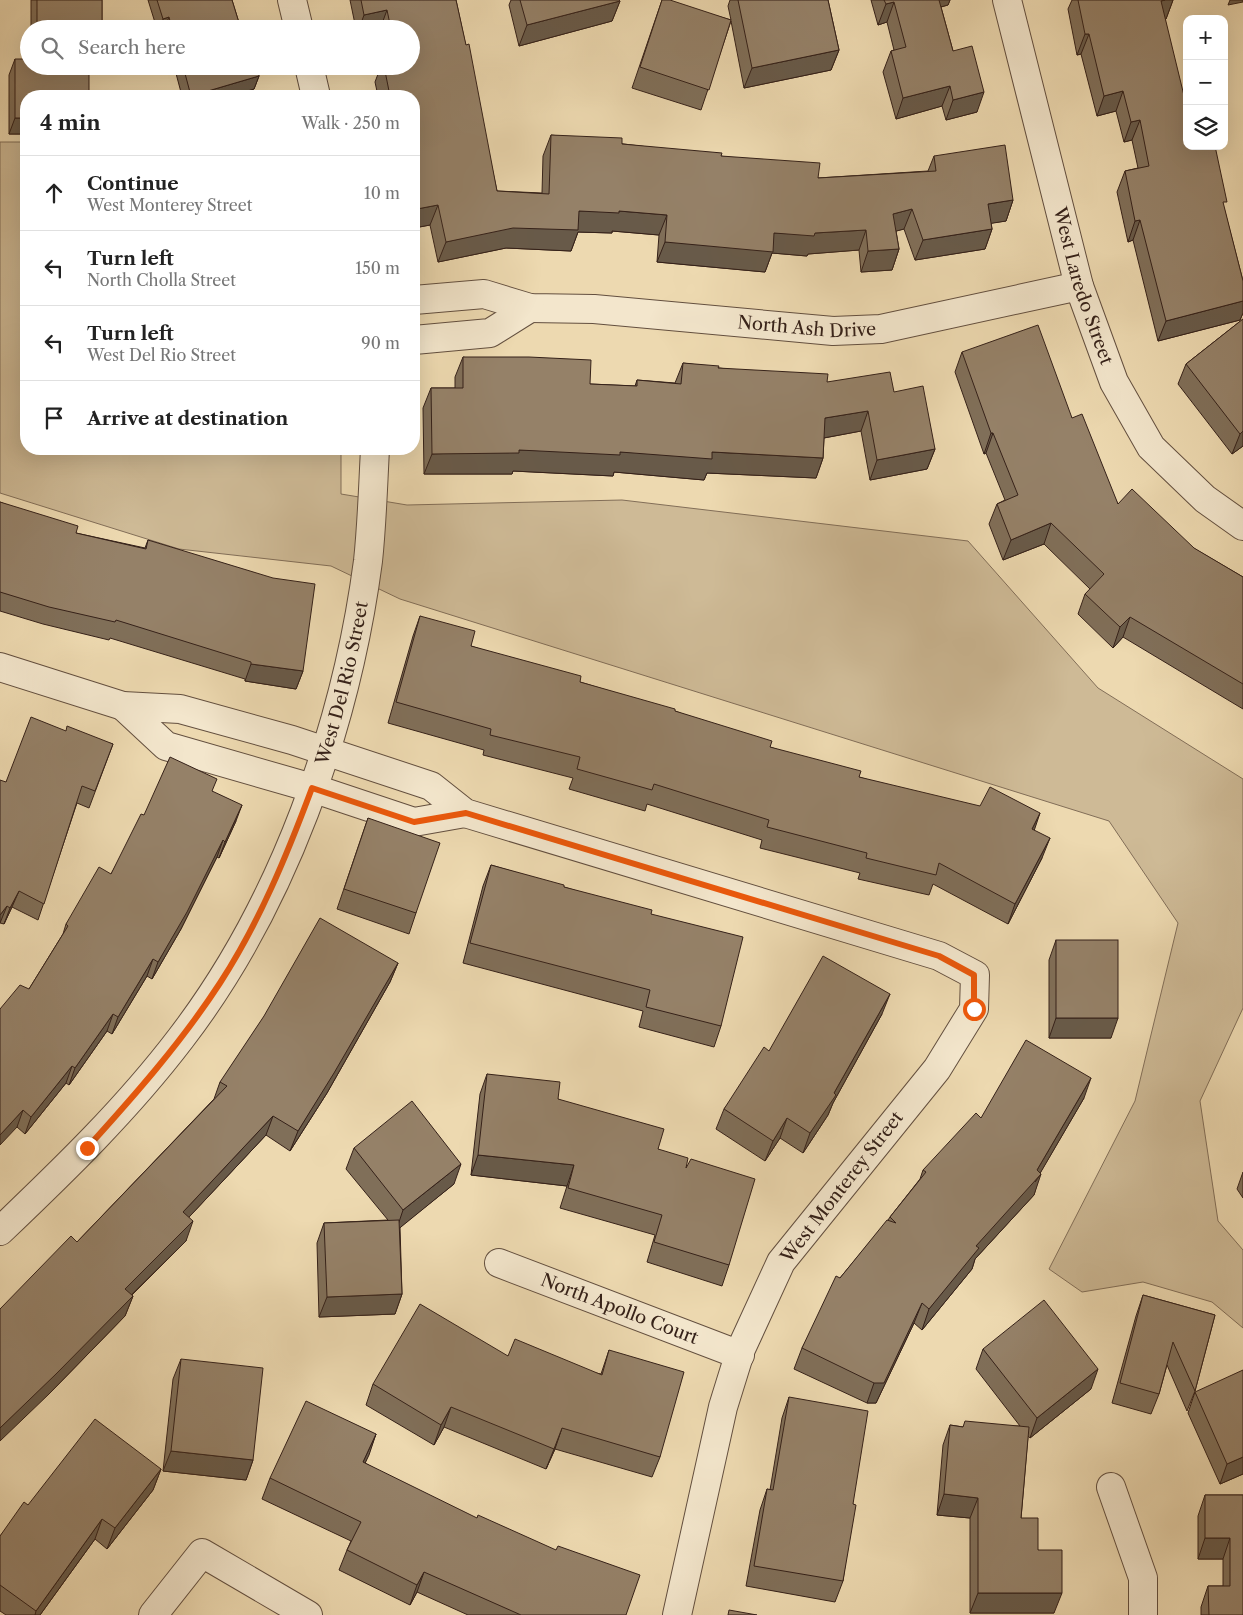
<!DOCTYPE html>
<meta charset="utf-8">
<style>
body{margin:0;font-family:"Libre Caslon Text",serif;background:#f2f2f2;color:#222}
.controls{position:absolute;right:15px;top:15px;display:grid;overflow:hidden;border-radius:10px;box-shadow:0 5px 20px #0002}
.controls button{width:45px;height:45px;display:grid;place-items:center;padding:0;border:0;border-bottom:1px solid #e0e0e0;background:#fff;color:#222;font:25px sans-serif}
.stop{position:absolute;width:15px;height:15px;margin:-11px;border:4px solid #ea580c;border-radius:50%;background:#fff}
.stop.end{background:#ea580c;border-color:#fff;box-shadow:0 1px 5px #0008}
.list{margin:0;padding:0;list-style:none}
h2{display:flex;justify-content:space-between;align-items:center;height:65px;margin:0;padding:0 20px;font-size:21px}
h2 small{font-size:16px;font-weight:400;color:#767676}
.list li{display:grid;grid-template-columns:32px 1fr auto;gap:15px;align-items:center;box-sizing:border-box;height:75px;padding:0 20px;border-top:1px solid #e0e0e0}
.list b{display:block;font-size:19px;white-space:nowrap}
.list p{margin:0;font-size:16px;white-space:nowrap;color:#767676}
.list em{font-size:16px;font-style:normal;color:#767676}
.icon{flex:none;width:28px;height:28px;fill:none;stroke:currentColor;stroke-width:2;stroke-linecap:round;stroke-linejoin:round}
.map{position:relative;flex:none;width:1243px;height:1615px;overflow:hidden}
.search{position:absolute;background:#fff;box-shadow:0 5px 20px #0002;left:20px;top:20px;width:400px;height:55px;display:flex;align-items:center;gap:12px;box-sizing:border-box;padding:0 18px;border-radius:28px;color:#767676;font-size:19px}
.panel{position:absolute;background:#fff;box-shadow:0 5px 20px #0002;left:20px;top:90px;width:400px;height:365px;border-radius:20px}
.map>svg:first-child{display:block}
</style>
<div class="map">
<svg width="1243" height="1615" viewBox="0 0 1243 1615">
<rect width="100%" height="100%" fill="#edd9b0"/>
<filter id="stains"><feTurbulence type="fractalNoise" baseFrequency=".004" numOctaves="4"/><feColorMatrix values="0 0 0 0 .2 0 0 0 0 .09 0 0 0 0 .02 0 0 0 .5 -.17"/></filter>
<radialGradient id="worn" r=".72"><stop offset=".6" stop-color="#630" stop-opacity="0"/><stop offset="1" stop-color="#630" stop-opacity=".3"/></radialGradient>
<polygon fill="#ceba96" stroke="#826e58" points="0,142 26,142 26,449 341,449 341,494 407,505 622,500 968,541 1098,688 1243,779 1243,1008 1200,1101 1218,1221 1243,1250 1243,1328 1212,1302 1143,1282 1082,1292 1049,1269 1135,1101 1178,923 1109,821 400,599 331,566 179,549 0,493"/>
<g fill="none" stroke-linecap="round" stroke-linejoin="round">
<defs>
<g id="minor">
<polyline points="292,0 299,29"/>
<path id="s1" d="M1007,0L1079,286L1114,382L1151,447L1205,499L1243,526"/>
<polyline points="309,66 316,96"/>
<path id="s2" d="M414,300L484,294L530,308L594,309L833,331L881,329L1079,286"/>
<polyline points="414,340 490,333 530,308"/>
<polyline points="0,667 123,706 180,709 292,740 431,786 465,813 939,956 975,975 974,1009 937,1069 781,1262 741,1349 723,1407 677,1615"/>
<polyline points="123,706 166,746 312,788 414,822 465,813"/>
<path id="s3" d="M0,1231C64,1170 127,1109 181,1038C283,905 346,727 368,561C372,524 373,486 375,449"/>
<path id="s4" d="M499,1263L740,1355"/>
<polyline points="1111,1487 1143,1578 1143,1615"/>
<polyline points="153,1615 202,1553 308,1615"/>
</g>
</defs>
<use href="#minor" stroke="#634f3f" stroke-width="30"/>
<use href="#minor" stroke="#f3e6cc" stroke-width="28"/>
</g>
<g fill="#806f59" stroke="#352119">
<rect x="31" y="0" width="71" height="29"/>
<polygon points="148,0 232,0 240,26 246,29 157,29"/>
<polygon points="350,0 456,0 497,191 542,193 543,156 551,135 721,156 818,178 928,171 934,156 1013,200 1006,221 991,223 992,229 985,249 915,260 904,229 896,231 899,249 892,270 861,272 859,250 808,254 807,256 772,253 765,272 657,262 659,235 612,231 612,233 578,232 571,251 506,248 438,262 430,225 414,228 414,96 378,96 375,82 381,66 411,66 411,29 356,29"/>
<polygon points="511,0 619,0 620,1 612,21 519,46 509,5"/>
<polygon points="662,0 731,20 728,6 730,0 828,0 839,50 831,70 744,88 731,21 701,110 632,88"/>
<polygon points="871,0 950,0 948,5 941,7 953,51 977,112 946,120 942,106 896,119 883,72 891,51 894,50 887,22 878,25"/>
<polygon points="1072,0 1173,0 1166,19 1165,19 1187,146 1224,208 1243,281 1243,313 1240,320 1158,341 1133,240 1128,242 1117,192 1125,171 1138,168 1132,140 1124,142 1116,111 1097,116 1081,54 1077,55 1068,9"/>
<polygon points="15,59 26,134 9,134 9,75"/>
<polygon points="174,66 257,66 259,76 254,89 231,96 182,96"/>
<polygon points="1243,319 1243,446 1232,454 1178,384 1186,364"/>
<polygon points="962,352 1072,418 1118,504 1243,577 1243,709 1123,637 1113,648 1078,614 1085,594 1090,589 1044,544 1003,560 989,524 997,504 1005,500 986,453 984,454 955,372"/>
<polygon points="463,357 590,384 635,386 637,380 675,383 683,363 894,392 935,449 927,469 870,480 861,431 824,438 823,458 816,478 707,473 704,480 614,472 613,476 513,471 512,474 424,474 423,408 431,388 455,388 455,377"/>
<polygon points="0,502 76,533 145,548 148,540 303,671 296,689 245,681 245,679 110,638 109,640 43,624 0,611"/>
<polygon points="420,616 471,646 580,682 675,711 770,747 859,777 1034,830 1042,858 1008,924 933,884 929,895 858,879 860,873 760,848 762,840 647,804 645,811 569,789 573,778 483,755 484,750 388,723 413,636"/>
<polygon points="66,731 113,744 89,808 77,803 38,920 12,907 4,924 0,923 6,782"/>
<polygon points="212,791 236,821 219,858 217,857 181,929 152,979 147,976 112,1034 107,1031 69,1085 66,1083 25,1134 17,1127 29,989 63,934 66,924 111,874 144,815"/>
<polygon points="368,818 416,913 409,934 337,909"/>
<polygon points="491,865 564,887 651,914 721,1026 714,1047 639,1027 643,1011 463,963 483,886"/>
<polygon points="1056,940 1111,1038 1049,1038 1049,960"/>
<polygon points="398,963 390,982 327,1093 290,1151 266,1135 189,1217 186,1241 132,1295 133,1296 125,1316 49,1394 77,1242 214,1099 220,1082"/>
<polygon points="882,1014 833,1103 828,1115 803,1153 780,1138 765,1161 716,1129 724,1109 769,1051"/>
<polygon points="487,1074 558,1099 658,1149 686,1168 729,1265 722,1286 647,1262 655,1235 560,1208 567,1186 471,1175 480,1094"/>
<polygon points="1084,1098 1040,1173 1034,1195 975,1259 972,1269 922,1330 914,1323 876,1403 867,1403 794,1369 802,1348 840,1278 888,1220 890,1217 920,1179 923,1170 981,1118"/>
<polygon points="354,1148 454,1184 400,1227 402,1294 395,1314 319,1317 317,1243 324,1223 388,1220 346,1169"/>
<polygon points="1243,1172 1243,1198 1237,1189"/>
<polygon points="1143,1295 1215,1315 1195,1391 1187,1411 1167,1365 1159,1394 1151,1414 1112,1403 1136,1316"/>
<polygon points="983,1349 1091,1389 1030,1438 1028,1436 1021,1518 1038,1550 1054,1613 970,1613 970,1518 937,1515 943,1445 950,1425 963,1427 1020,1426 976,1369"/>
<polygon points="609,1350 660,1457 652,1477 555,1449 546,1469 444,1427 434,1445 366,1405 373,1384 508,1356 601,1374"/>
<polygon points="181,1359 253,1460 246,1480 163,1471 173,1379"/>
<polygon points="1195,1392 1243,1474 1220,1484 1188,1413"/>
<polygon points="789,1397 853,1504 843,1581 835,1602 746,1586 760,1510 767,1489 770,1490 782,1418"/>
<polygon points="376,1434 365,1463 626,1615 468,1615 417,1592 410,1605 339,1570 347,1550 351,1541 262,1499 270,1478"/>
<polygon points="161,1469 153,1490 107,1549 95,1539 40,1615 6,1615 0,1611 0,1536 28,1505"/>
<polygon points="1205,1495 1243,1495 1243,1615 1201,1615 1201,1607 1208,1586 1223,1586 1223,1559 1198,1559 1198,1516"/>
</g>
<g fill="#685a49" stroke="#352119">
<polygon points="932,0 950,0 948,5 929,10"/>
<polygon points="1165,0 1173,0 1166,19 1153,21 1161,1"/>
<polygon points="1230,0 1243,0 1243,2 1228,5"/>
<polygon points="620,1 612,21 519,46 527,25"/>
<polygon points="894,2 887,22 878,25 886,4"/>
<polygon points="387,10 380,29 359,29 364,15"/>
<polygon points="169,17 164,29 160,29 163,19"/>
<polygon points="1085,34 1089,34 1081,54 1077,55"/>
<polygon points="839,50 831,70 744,88 752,68"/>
<polygon points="259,76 254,89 231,96 191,96"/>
<polygon points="950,86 942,106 896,119 903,98"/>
<polygon points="1123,91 1116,111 1097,116 1104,96"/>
<polygon points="984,92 977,112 946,120 953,100"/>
<polygon points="15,118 26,118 26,134 9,134"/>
<polygon points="1140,120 1132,140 1124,142 1131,122"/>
<polygon points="1013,200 1006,221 981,225 988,204"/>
<polygon points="438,205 430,225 414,228 414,219 417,209"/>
<polygon points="912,209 904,229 885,234 893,214"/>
<polygon points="579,211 619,211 667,215 659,235 612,231 612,233 578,232 571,251 506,248 438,262 446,242"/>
<polygon points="1140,220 1133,240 1128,242 1135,221"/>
<polygon points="992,229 985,249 915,260 923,240"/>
<polygon points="866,230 859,250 808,254 807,256 772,253 765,272 657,262 665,242 774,233 815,233"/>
<polygon points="899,249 892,270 861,272 868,251"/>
<polygon points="1243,301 1243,313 1240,320 1158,341 1166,321"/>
<polygon points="868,411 861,431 818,439 825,418"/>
<polygon points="1243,431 1243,446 1232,454 1240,434"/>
<polygon points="991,433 993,433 986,453 984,454"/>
<polygon points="935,449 927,469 870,480 877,460"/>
<polygon points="519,450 620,452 712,452 823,458 816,478 707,473 704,480 614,472 613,476 513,471 512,474 424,474 432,454"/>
<polygon points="1051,523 1044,544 1003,560 1011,540"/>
<polygon points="1130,617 1123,637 1113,648 1120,627"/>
<polygon points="251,664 303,671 296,689 245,681"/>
<polygon points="242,805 236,821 219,858 225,842"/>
<polygon points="1040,813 1033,834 1032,829"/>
<polygon points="1050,838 1042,858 1008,924 1015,904"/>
<polygon points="223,840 217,857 181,929 152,979 158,962"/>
<polygon points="19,891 12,907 4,924 10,908"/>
<polygon points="7,906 0,923 0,915"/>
<polygon points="153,959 147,976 112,1034 118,1017"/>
<polygon points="398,963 390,982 327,1093 290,1151 298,1131"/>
<polygon points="890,994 882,1014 833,1103 828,1115 803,1153 810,1133 834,1093"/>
<polygon points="113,1014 107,1031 69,1085 75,1068"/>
<polygon points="1056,1018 1118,1018 1111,1038 1049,1038"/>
<polygon points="72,1066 66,1083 25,1134 31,1117"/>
<polygon points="1091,1078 1084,1098 1035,1182 1041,1174 1034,1195 975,1259 972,1269 922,1330 929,1309 976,1246 1037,1170"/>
<polygon points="23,1110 17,1127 0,1145 0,1135"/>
<polygon points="273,1116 266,1135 176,1231 183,1212"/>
<polygon points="787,1118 780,1138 765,1161 773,1141"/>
<polygon points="478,1155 574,1165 567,1186 471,1175"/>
<polygon points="461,1164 454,1184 396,1231 403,1210"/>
<polygon points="193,1221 186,1241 118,1308 125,1289"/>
<polygon points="402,1294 395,1314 319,1317 327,1297"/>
<polygon points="133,1296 125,1316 49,1394 0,1441 0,1428"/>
<polygon points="922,1303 914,1323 876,1403 867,1403 874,1383"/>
<polygon points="1098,1369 1091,1389 1030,1438 1037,1418"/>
<polygon points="451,1407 444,1427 434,1445 441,1425"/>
<polygon points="562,1428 555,1449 546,1469 554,1449"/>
<polygon points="376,1434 369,1455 356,1482 363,1462"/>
<polygon points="171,1451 253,1460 246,1480 163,1471"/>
<polygon points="1243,1457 1243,1474 1220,1484 1227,1464"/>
<polygon points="161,1469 153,1490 107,1549 115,1528"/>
<polygon points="944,1494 978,1498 970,1518 937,1515"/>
<polygon points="102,1519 95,1539 40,1615 35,1615 36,1611"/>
<polygon points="1205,1538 1230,1538 1223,1559 1198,1559"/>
<polygon points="424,1572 417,1592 410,1605 417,1585"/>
<polygon points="978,1593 1062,1593 1054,1613 970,1613"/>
</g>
<g fill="#958168" stroke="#352119">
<rect x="37" y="0" width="65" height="29"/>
<polygon points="157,0 232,0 240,26 245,25 246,29 172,29 169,17 163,19"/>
<polygon points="361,0 456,0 466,45 469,44 497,191 549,194 551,135 622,138 622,144 722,153 721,156 820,163 818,178 936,171 934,156 1005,145 1013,200 988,204 992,229 923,240 912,209 893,214 899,249 868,251 866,230 815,233 814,236 774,233 773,252 665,242 667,215 619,211 619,213 579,211 578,230 513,228 446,242 438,205 417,209 414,192 414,96 390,96 384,66 411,66 411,29 391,29 387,10 364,15"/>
<polygon points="520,0 619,0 620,1 527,25"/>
<polygon points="662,0 670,0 731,20 709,90 640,67"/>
<polygon points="738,0 828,0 839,50 752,68"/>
<polygon points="884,0 939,0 953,51 972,46 984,92 953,100 950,86 903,98 891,51 906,47 894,2 886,4"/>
<polygon points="1078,0 1165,0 1161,1 1187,108 1187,146 1215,146 1227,202 1223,202 1243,281 1243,301 1166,321 1140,220 1135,221 1125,171 1149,166 1140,120 1131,122 1123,91 1104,96 1089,34 1085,34"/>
<polygon points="15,59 29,59 29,66 89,66 89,96 26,96 26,118 15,118"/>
<polygon points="183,66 257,66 259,76 191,96"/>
<polygon points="1243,319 1243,431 1240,434 1186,364"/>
<polygon points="1038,325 1072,418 1082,414 1118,504 1132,489 1194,548 1243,577 1243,684 1130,617 1120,627 1085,594 1104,574 1051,523 1011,540 997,504 1018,495 993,433 991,433 962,352"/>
<polygon points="463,357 529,357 591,360 590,384 637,386 637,380 681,384 683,363 719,366 718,368 828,374 827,382 890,372 894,392 923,386 935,449 877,460 868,411 825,418 823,458 712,452 712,459 620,452 620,455 519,450 519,453 432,454 431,388 463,388"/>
<polygon points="0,502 78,526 76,533 146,549 148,540 273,578 315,584 303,671 251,664 251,662 116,620 115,622 49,607 0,592"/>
<polygon points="420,616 475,631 471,646 581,676 580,682 675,709 675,711 772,741 770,747 861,771 859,777 980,806 990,787 1040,813 1032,829 1050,838 1015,904 939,863 936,875 866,858 867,853 767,827 769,820 654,784 652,790 577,769 580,757 490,735 491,729 396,702"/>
<polygon points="31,717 66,731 67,726 113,744 95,791 82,786 44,904 19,891 10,908 7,906 0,915 0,780 6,782"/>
<polygon points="170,757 217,779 212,791 242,805 225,842 223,840 187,912 158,962 153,959 118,1017 113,1014 75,1068 72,1066 31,1117 23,1110 0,1135 0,1009 20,985 29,989 68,926 66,924 99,867 111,874 141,814 144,815"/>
<polygon points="368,818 440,843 416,913 344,889"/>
<polygon points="491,865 564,885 564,887 652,910 651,914 743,937 721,1026 646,1007 650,990 470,943"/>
<polygon points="320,918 398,963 334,1073 298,1131 273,1116 183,1212 193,1221 125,1289 133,1296 56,1374 0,1428 0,1309 71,1236 77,1242 227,1086 220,1082 264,1016"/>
<rect x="1056" y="940" width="62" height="78"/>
<polygon points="823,956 890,994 834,1093 836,1095 810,1133 787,1118 773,1141 724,1109 764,1047 769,1051"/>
<polygon points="1026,1040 1091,1078 1037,1170 1041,1174 976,1246 979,1248 929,1309 922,1303 884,1383 874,1383 802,1348 836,1276 840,1278 887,1220 896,1223 890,1217 926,1172 923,1170 976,1113 981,1118"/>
<polygon points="487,1074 560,1082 558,1099 664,1129 658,1149 688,1158 686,1168 691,1159 755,1179 729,1265 654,1242 662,1215 568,1188 574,1165 478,1155"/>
<polygon points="412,1101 461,1164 403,1210 354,1148"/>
<polygon points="399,1220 402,1294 327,1297 324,1223"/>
<polygon points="1143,1295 1215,1315 1195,1391 1173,1342 1159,1394 1120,1383"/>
<polygon points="1044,1300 1098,1369 1037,1418 983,1349"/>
<polygon points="420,1304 508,1356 515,1339 602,1375 609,1350 684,1372 660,1457 562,1428 554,1449 451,1407 441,1425 373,1384"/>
<polygon points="181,1359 263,1368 253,1460 171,1451"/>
<polygon points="1243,1370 1243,1457 1227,1464 1195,1392"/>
<polygon points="789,1397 868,1411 853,1504 856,1505 843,1581 754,1566 767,1489 773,1490"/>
<polygon points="306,1401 376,1434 363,1462 477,1518 478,1515 556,1550 558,1546 640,1575 626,1615 521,1615 424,1572 417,1585 347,1550 361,1522 270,1478"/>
<polygon points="95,1419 161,1469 115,1528 102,1519 36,1611 0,1585 0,1536 24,1502 28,1505"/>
<polygon points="965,1421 1029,1427 1021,1518 1038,1518 1038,1550 1062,1550 1062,1593 978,1593 978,1498 944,1494 950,1425 963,1427"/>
<polygon points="1205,1495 1243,1495 1243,1615 1209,1615 1208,1586 1230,1586 1230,1538 1205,1538"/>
<polygon points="729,1610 757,1615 728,1615"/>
</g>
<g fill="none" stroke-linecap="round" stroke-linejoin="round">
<path stroke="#ea580c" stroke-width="6" d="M87,1148C134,1096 181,1043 220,983C259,923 287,855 312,788L414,822L466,813L939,956L974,975V1009"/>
</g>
<g text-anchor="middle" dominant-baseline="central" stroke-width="4" stroke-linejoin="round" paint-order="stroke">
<g font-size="18" fill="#352119" stroke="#f3e6cc">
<text stroke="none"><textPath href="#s1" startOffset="296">West Laredo Street</textPath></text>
<text stroke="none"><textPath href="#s2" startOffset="396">North Ash Drive</textPath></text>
<text stroke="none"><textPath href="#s3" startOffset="658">West Del Rio Street</textPath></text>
<text transform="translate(842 1187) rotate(-52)">West Monterey Street</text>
<text stroke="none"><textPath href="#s4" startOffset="129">North Apollo Court</textPath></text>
</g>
</g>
<rect width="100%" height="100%" filter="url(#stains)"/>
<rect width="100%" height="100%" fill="url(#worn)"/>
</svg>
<div class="controls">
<button>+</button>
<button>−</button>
<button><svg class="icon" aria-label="layers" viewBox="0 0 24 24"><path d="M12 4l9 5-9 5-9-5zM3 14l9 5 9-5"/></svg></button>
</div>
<div class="stop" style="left:974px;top:1009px"></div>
<div class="stop end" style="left:87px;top:1148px"></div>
<div class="search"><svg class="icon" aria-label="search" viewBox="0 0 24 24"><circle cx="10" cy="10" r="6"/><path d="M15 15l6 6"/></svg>Search here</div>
<section class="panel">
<h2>4 min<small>Walk · 250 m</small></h2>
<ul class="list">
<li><svg class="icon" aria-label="ahead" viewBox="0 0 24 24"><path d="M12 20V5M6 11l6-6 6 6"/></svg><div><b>Continue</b><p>West Monterey Street</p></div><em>10 m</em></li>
<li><svg class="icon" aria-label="left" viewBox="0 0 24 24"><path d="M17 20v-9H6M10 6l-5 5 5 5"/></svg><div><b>Turn left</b><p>North Cholla Street</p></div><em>150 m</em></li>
<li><svg class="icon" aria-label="left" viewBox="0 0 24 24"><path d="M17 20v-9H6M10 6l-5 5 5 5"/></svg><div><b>Turn left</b><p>West Del Rio Street</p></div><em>90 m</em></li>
<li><svg class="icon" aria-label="arrive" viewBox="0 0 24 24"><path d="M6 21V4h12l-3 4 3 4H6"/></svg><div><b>Arrive at destination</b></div></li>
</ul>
</section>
</div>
